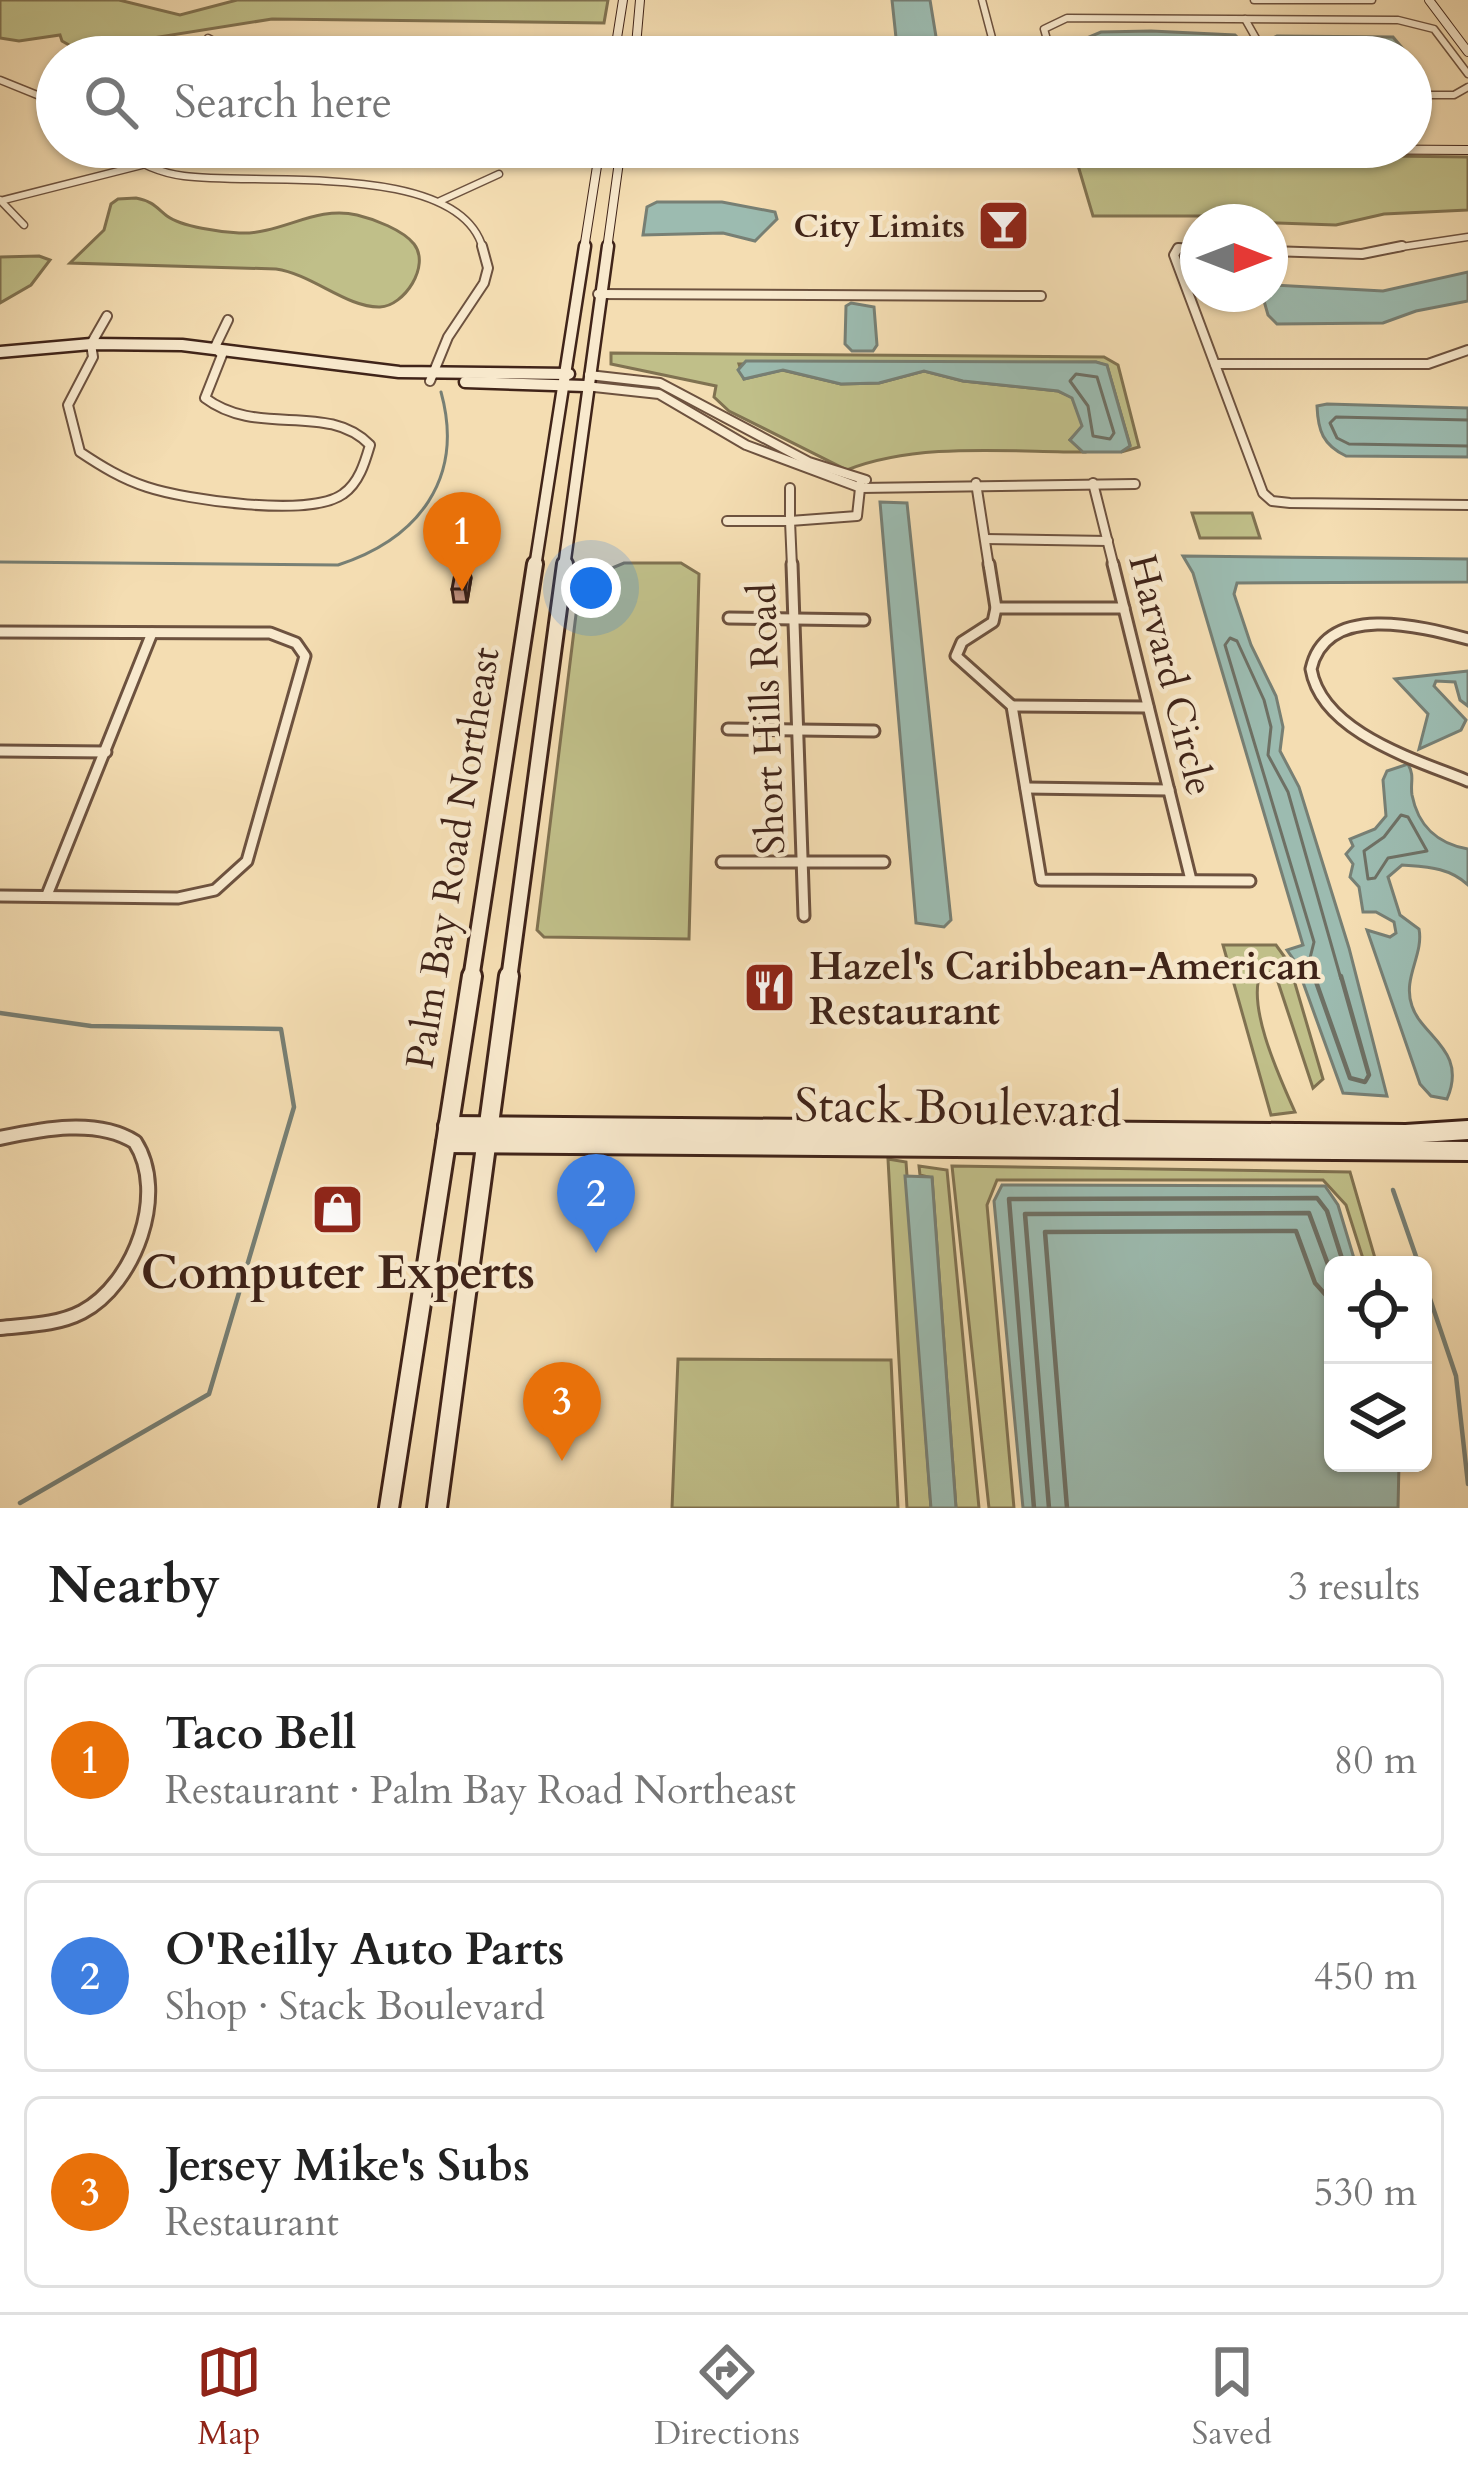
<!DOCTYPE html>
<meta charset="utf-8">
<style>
body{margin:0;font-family:Cardo,serif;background:#f6f6f6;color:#222}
.controls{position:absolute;right:36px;bottom:36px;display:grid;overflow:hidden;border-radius:18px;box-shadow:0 3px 9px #0004}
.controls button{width:108px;height:108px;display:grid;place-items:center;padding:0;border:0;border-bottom:3px solid #e0e0e0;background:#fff;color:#222;font:60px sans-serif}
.compass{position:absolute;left:1180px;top:204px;width:108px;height:108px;border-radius:50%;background:#fff;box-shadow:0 3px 9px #0004;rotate:90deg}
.you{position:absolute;left:591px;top:588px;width:42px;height:42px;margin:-30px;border:9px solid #fff;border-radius:50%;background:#1a73e8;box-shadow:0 0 0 18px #1a73e833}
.badge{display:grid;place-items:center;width:78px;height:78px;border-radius:50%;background:#8f2418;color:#fff;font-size:39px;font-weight:700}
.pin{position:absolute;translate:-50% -99px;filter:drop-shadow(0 3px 6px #0008)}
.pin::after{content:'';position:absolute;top:63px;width:42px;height:36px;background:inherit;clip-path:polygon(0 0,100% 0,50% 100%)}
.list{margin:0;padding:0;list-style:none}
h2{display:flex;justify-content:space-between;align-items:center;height:156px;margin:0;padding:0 48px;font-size:51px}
h2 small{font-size:39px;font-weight:400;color:#767676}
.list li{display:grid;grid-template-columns:78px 1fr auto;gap:36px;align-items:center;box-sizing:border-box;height:192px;margin:0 24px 24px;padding:0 24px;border:3px solid #e0e0e0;border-radius:18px}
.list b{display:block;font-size:45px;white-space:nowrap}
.list p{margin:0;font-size:39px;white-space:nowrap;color:#767676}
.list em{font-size:39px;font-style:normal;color:#767676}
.icon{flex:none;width:66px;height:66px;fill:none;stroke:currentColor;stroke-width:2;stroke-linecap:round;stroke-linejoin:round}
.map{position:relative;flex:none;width:1468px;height:1508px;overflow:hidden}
.search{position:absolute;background:#fff;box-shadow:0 3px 9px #0004;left:36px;right:36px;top:36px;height:132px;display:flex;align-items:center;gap:30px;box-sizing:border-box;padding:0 42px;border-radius:66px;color:#767676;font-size:45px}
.sheet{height:804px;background:#fff}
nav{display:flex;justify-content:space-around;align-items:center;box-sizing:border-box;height:168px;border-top:3px solid #e0e0e0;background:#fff;font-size:33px;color:#767676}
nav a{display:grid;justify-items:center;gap:6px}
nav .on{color:#8f2418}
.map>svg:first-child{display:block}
</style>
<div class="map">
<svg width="1468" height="1508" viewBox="0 0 1468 1508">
<rect width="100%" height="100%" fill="#f4ddb2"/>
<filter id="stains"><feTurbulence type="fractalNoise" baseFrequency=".00167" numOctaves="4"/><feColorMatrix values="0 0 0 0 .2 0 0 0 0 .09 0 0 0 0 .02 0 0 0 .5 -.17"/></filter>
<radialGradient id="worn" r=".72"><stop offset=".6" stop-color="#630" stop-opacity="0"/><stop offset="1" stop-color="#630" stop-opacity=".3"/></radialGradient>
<g fill="#c0bf89" stroke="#807251" stroke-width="3">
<polygon points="0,0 119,0 180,15 237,0 608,0 604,23 272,19 78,50 62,41 60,35 19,41 0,38"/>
<polygon points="1074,152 1468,157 1468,210 1384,214 1336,225 1224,221 1208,216 1093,216"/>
<path d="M136,198C152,201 156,207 167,216C182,227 221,232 239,233C281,235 315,205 357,215C374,219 403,230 414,244C431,266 404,306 380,307C347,308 312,274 276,269L70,263L104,230L111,204L118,199Z"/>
<polygon points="39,256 50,260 31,285 0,303 0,257"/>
<path d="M611,353L1104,357L1118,365L1139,447L1121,452L1130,445L1107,366L1096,362L739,364L744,379L782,370L841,384L879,383L924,371L963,381L1058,391L1072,397L1083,426L1070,440L1083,452C1008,452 918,442 847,470L729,411L714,397L716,386L611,364Z"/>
<polygon points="1192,513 1252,513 1260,538 1200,538"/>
<polygon points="624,563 681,563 699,574 689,939 544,937 537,930 582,566 596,565 605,571"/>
<path d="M1223,945H1276L1289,963L1323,1079L1313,1088L1275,973L1261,972C1246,1006 1280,1078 1295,1112L1271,1115Z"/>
<polygon points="888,1159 906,1162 931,1508 907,1508"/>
<polygon points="919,1166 947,1170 979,1508 956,1508 932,1178 920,1175"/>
<polygon points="952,1166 1350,1172 1377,1265 1365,1265 1346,1205 1323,1180 997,1180 987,1205 1014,1508 989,1508"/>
<polygon points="678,1359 891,1360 898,1508 672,1508"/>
</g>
<g fill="#9cbbb0" stroke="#777f74" stroke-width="3">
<polygon points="892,0 930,0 938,49 897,47"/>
<polygon points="1151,31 1235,35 1240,40 1143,42 1135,45 1135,57 1089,55 1095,52 1089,37 1101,32"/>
<polygon points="1277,36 1393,37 1410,57 1374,57 1336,42 1279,41 1273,38"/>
<polygon points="657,202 722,202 775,212 777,219 755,241 723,233 643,235 647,207"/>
<polygon points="1468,272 1468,301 1416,311 1383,323 1277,324 1268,315 1262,294 1270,294 1274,285 1383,291"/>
<polygon points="851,303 874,307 877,345 873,351 852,351 845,344 846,306"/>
<polygon points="746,361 1096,362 1107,365 1130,446 1121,452 1083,452 1070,440 1082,426 1072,398 1058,391 963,381 924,371 879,383 841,384 783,370 744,379 738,370"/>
<path d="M1327,404L1468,408V457L1346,456C1323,445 1318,431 1317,406Z"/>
<polygon points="880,502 907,503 951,920 944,927 916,923"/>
<polygon points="1183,556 1468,559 1468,582 1237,583 1234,594 1251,645 1276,696 1283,727 1280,751 1299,787 1349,948 1387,1096 1343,1093 1296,963 1287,950 1303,945 1193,573"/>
<polygon points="1468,671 1468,706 1460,700 1455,682 1436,681 1434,686 1466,720 1461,730 1419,749 1428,714 1395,679"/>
<path d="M1408,764C1415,777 1410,782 1412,795C1418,826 1438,844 1468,849V885C1449,867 1427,867 1402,865L1388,877L1400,915L1419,929C1424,955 1402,978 1412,1006C1422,1037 1468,1050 1447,1099L1431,1096L1420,1084L1367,930L1390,937L1396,933L1394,922L1376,912H1363L1359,887L1350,877L1353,864L1346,854L1353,846L1350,839L1375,829L1386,816L1383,780L1387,771Z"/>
<polygon points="905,1176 932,1177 956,1508 931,1508"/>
<polygon points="1002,1185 1325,1186 1338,1205 1356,1265 1333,1265 1333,1463 1399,1463 1398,1508 1023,1508 994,1201"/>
</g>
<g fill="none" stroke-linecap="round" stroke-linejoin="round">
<g stroke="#6e7064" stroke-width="3">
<polygon points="1076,374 1097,377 1114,433 1110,439 1093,436 1088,406 1070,381"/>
<polyline points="1468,420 1336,417 1330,423 1337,438 1349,444 1468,446"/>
<polygon points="1401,815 1408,817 1427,851 1388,858 1375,878 1368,879 1364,851 1384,837"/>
<polyline points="1315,979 1309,962 1314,942 1225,645 1230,638 1237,641 1264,700 1271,727 1268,755 1288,792 1341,979"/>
</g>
<g stroke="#6e7064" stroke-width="4.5">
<polyline points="1314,976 1350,1078 1365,1082 1369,1075 1341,976"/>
<polyline points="1034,1508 1009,1199 1317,1198 1327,1211 1344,1265"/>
<polyline points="1049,1508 1025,1214 1309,1213 1333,1278"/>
<polyline points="1067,1508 1045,1232 1296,1231 1315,1283 1333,1303"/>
</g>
<path stroke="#777f74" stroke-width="3" d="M0,562L338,565C418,539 465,479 441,392"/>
<g stroke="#777f74" stroke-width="4.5">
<polyline points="0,1013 91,1026 281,1029 294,1107 209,1394 20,1503"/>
<polyline points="1393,1190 1419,1265"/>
<polyline points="1423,1278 1456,1376 1468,1484"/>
</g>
<defs>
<g id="street-far3">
<polyline points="982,0 997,57"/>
<polyline points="1254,0 1372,0"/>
<polyline points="1245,19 1266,56"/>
<polyline points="208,38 243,57"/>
<polyline points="1187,55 1351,56"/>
<polyline points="1052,57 1044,29 1067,18 1398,20 1434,29 1468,74"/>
<polyline points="0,80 57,103"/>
<polyline points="1411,95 1454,95 1468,87"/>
<path d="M116,147C136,162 159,173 184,176C255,186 460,160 483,249"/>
<polyline points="0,200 24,225"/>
<polyline points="0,201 146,164 186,147"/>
<polyline points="440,201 499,174"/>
<polyline points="1178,249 1189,249"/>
<polyline points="1388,249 1468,237"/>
</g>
<g id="street-far2">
<polyline points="1198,249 1178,248 1174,255 1263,493 1272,501 1290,503 1468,505"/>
<polyline points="1270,251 1362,254 1402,246"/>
<polyline points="598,294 1041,296"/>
<path d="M107,316L91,344L93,357L68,405L80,452C101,466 122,479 147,487C186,500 310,518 343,494C359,483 365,462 370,445C327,401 258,438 205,398L222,355L215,347L228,320"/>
<polyline points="1215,364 1428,364 1468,350"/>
<polyline points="589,375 660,383 809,462 866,480"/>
<polyline points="430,381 448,337 484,283 488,268 482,246"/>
<polyline points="585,386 659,394 746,445 861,488 1135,484"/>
<polyline points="976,483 989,567"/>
<polyline points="1093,483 1114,567"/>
<polyline points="727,521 790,521 790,488"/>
<polyline points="985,539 1108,541"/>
<polyline points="792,567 790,521 857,516 861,479"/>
</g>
<g id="street-far1">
<polyline points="792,564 804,916"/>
<polyline points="989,564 996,608 993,622 962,642 956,656 1012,706 1041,880 1250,881"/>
<polyline points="1113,564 1191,880"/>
<polyline points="996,608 1124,608"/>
<polyline points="729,618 864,620"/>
<polyline points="0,632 270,633 296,643 305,656 247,861 215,890 178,898 0,896"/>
<path d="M1468,639C1420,626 1326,602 1311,669C1322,733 1417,760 1468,781"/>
<polyline points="1012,706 1148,707"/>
<polyline points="728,729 874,731"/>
<polyline points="0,751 106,752"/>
<polyline points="1026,788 1169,790"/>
<polyline points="722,862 884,862"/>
<polyline points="47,895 152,633"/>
</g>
<path id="street" d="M0,1138C42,1129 97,1118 135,1142C168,1193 135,1284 82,1312C57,1325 27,1325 0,1328"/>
<g id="secondary-far3">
<polyline points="1429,0 1468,52"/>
<polyline points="614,57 623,0"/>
<polyline points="635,57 640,0"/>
<polyline points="1032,147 1468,150"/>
<polyline points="584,249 600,147"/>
<polyline points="607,249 621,147"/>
</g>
<g id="secondary-far2">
<polyline points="0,352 91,344 182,345 399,372 569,374"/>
<polyline points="465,382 585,386"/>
<polyline points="535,567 585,246"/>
<polyline points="564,567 608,246"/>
</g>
<g id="secondary-far1">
<polyline points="471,979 535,564"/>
<polyline points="509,979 565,564"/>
</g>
<g id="secondary">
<polyline points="448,1126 1406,1134 1468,1130"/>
<polyline points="446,1143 1468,1151"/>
<polyline points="389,1508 472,976"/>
<polyline points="437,1508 509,976"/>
</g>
</defs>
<use href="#street-far3" stroke="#6d523f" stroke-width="9"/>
<use href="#street-far2" stroke="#6d523f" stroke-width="12"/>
<use href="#street-far1" stroke="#6d523f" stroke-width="15"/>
<use href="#street" stroke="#6d523f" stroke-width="18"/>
<use href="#secondary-far3" stroke="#402419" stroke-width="10"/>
<use href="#secondary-far2" stroke="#402419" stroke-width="15"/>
<use href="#secondary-far1" stroke="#402419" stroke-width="20"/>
<use href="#secondary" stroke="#402419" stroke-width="24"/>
<use href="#street-far3" stroke="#f8e9cd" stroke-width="6"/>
<use href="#street-far2" stroke="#f8e9cd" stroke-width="8"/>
<use href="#street-far1" stroke="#f8e9cd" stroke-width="9"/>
<use href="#street" stroke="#f8e9cd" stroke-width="12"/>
<use href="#secondary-far3" stroke="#f8e9cd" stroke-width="8"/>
<use href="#secondary-far2" stroke="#f8e9cd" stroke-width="10"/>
<use href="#secondary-far1" stroke="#f8e9cd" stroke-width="14"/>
<use href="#secondary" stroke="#f8e9cd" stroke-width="18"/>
</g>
<polygon fill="#c3927e" stroke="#402419" stroke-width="3" points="469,566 471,578 467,602 454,602 452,589"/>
<polygon fill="#9f7767" stroke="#402419" stroke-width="3" points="469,566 471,578 467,602 465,589"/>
<polygon fill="#e3aa93" stroke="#402419" stroke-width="3" points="469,566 465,589 452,589 456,568"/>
<defs>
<symbol id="bar-square" viewBox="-11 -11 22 22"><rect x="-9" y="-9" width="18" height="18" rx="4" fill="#8f2418" stroke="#f8e9cd"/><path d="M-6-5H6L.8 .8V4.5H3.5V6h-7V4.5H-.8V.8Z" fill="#fff"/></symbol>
<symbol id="restaurant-square" viewBox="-11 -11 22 22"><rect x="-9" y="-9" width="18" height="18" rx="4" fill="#8f2418" stroke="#f8e9cd"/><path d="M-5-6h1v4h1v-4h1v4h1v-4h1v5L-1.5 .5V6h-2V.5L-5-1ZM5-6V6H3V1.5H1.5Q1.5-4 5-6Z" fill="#fff"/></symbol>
<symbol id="shop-square" viewBox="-11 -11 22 22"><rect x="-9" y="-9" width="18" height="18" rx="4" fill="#8f2418" stroke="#f8e9cd"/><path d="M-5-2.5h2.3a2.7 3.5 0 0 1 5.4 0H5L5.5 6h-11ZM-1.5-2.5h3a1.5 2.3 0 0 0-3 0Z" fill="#fff"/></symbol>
</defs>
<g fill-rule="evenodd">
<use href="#bar-square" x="974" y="196" width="59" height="59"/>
<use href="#restaurant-square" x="740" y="958" width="59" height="59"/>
<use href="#shop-square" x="308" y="1180" width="59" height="59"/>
</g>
<g text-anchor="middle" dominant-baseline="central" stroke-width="9" stroke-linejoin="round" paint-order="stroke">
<g font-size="33" font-weight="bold" fill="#402419" stroke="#f8e9cd" text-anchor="end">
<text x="965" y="226">City Limits</text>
</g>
<g font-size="39" fill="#402419" stroke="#f8e9cd">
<text transform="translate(1171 675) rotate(76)">Harvard Circle</text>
<text transform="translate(767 719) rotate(-92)">Short Hills Road</text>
<text transform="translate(453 858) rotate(-81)">Palm Bay Road Northeast</text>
</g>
<g font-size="39" font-weight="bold" fill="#402419" stroke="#f8e9cd" text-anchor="start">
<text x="809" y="966">Hazel's Caribbean-American<tspan x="809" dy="45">Restaurant</tspan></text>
</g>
<g font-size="48" fill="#402419" stroke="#f8e9cd">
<text transform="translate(958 1108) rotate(1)">Stack Boulevard</text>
</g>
<g font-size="48" font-weight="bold" fill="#402419" stroke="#f8e9cd">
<text x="338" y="1272">Computer Experts</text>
</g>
</g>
<rect width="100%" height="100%" filter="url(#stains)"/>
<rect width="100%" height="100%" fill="url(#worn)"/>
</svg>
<div class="controls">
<button><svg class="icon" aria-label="locate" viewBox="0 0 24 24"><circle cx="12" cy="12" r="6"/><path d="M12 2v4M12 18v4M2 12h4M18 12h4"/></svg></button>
<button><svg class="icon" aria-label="layers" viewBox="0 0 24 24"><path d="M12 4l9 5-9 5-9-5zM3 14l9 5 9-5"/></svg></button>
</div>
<svg class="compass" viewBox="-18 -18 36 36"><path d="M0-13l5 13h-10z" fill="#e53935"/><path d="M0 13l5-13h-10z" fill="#767676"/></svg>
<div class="you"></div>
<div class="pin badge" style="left:462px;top:591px;background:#e8710a">1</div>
<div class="pin badge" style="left:596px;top:1253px;background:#3f7fe0">2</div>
<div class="pin badge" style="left:562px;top:1461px;background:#e8710a">3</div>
<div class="search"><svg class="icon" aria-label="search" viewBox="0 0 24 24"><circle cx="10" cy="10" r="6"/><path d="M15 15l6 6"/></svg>Search here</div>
</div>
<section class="sheet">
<h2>Nearby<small>3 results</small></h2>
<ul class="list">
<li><span class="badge" style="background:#e8710a">1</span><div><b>Taco Bell</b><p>Restaurant · Palm Bay Road Northeast</p></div><em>80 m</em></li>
<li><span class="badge" style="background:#3f7fe0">2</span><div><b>O'Reilly Auto Parts</b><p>Shop · Stack Boulevard</p></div><em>450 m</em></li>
<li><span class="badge" style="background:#e8710a">3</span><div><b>Jersey Mike's Subs</b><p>Restaurant</p></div><em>530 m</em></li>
</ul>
</section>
<nav>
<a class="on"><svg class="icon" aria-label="map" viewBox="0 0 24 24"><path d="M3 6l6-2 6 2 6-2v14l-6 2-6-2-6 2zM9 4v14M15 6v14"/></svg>Map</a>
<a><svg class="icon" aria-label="directions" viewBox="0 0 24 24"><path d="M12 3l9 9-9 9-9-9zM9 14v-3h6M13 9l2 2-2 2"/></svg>Directions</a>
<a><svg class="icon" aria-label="saved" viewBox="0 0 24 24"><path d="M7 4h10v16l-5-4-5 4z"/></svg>Saved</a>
</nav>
